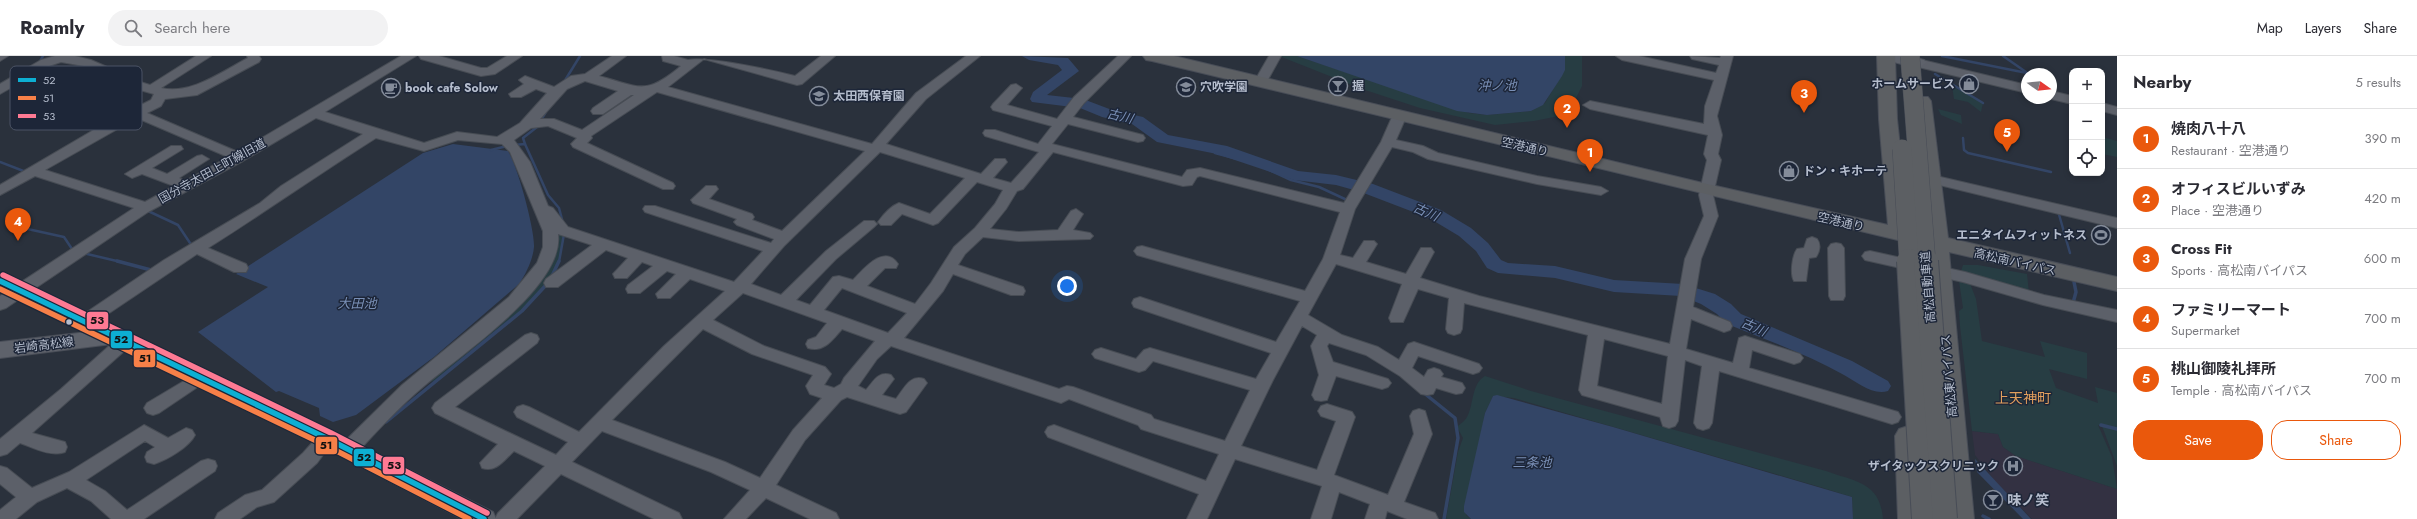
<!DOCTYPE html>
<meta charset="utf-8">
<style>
body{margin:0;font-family:Jost,"Noto Sans JP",sans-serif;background:#f2f2f3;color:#2b2b33}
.controls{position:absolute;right:12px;top:12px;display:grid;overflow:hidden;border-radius:8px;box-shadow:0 2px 6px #0003}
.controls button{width:36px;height:36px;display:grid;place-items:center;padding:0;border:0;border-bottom:1px solid #e1e1e2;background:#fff;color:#2b2b33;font:20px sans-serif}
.compass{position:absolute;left:2021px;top:12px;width:36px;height:36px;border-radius:50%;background:#fff;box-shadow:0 2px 6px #0003;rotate:105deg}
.you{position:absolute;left:1067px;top:230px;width:14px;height:14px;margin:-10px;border:3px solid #fff;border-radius:50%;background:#1a73e8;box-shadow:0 0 0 6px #1a73e833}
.badge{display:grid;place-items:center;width:26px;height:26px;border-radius:50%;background:#ea580c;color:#fff;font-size:13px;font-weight:700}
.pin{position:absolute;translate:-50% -33px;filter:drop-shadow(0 1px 2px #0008)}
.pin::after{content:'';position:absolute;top:21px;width:14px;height:12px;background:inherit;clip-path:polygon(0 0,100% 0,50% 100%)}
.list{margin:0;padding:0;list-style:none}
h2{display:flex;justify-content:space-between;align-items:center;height:52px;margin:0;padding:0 16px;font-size:17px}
h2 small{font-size:13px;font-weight:400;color:#7c7c81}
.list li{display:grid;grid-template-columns:26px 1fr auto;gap:12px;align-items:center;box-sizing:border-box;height:60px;padding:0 16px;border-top:1px solid #e1e1e2}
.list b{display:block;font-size:15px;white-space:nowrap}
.list p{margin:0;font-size:13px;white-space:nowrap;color:#7c7c81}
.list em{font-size:13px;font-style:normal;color:#7c7c81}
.actions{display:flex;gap:8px;padding:12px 16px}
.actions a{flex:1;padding:9px 0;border:1px solid #ea580c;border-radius:16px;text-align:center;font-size:14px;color:#ea580c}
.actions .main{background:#ea580c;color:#fff}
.icon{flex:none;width:22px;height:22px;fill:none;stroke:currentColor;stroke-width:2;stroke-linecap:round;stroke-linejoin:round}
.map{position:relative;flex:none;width:2117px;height:463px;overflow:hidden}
header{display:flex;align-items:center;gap:24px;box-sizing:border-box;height:56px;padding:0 20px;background:#fff;border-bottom:1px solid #e1e1e2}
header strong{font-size:19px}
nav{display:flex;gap:22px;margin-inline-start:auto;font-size:14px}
.search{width:280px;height:36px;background:#f2f2f3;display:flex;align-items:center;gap:10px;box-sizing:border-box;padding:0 14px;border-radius:22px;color:#7c7c81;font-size:15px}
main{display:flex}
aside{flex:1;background:#fff}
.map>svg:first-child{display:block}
</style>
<header>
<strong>Roamly</strong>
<div class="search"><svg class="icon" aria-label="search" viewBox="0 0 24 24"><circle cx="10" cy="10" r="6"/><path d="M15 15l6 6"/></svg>Search here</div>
<nav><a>Map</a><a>Layers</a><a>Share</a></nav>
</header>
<main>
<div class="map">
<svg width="2117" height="463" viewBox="0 0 2117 463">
<rect width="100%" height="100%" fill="#2a313c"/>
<polygon fill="#333142" points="1972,375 1998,378 2003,391 2016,400 2117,433 2117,463 2032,463 1995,425 1975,399"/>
<g fill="#273d43">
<polygon points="1279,0 1297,0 1469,57 1487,59 1531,55 1545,47 1565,13 1565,0 1582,0 1582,30 1571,52 1559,60 1534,65 1495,69 1420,52 1365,34"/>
<polygon points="1952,30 1983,47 1981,56 1968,46 1954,43"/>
<polygon points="1938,53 1961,59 1962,68 1941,59"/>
<polygon points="2102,81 2117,85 2117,101 2102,98"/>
<path d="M555,175L563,176C562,186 562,196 558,206C541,250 473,294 436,325L429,326L403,342L521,243Z"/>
<polygon points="1963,209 1978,209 2027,218 2029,237 1963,216 1961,215"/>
<polygon points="1959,225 1969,225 1976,243 1982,285 2045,301 2040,285 2087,297 2087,323 2049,313 2056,332 2098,347 2095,331 2117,337 2117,373 2098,369 2112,401 2117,433 2016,400 2003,391 1998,378 1972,375 1960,270 1959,255 1963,252"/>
<path d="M1485,320L1531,335L1826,415C1856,426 1880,426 1883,463H1853L1852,441L1820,431L1514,342L1493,340L1485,357L1466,459L1471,463H1446L1458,396L1463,382L1457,371C1460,368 1465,365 1467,361C1474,349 1471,328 1485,320Z"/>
<polygon points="2102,370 2117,374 2117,410"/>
</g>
<g fill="#334566">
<polygon points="1297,0 1565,0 1565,14 1562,20 1543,49 1531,55 1487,59 1457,55"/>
<path d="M453,88L508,95C517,108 535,174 534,191C533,203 526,218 519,228L434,301L356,359L333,366L320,360L319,352L279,335L276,336L198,276L268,231L236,218L423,97Z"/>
<polygon points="1497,339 1613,371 1852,441 1853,463 1471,463 1464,456 1464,450 1485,357 1493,340"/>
<polygon points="1975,403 2031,463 2023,463 1977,416"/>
</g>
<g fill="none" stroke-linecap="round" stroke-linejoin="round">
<g stroke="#334566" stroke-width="2.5">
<polyline points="1942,0 2027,17"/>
<polyline points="2003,0 2026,16"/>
<polyline points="39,7 43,0"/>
<polyline points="1935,18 1983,47"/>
<polyline points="564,26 580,0"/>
<polyline points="1963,82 1964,94 1968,97 2051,116"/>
<polyline points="525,88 523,82 537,71 547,54"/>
<polyline points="514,89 525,88 548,139 559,152 563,167"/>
<polyline points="1211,92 1215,97 1256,108 1291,124 1319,131 1347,144"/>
<polyline points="491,94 507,90"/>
<polyline points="0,106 26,116"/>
<polyline points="146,154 178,169 192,190"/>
<polyline points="2058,155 2070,197"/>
<polyline points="14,170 64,181 72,193"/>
<polyline points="83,197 121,206"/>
<polyline points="559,206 564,178"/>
</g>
<g stroke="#334566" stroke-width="3.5">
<polyline points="117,205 151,214"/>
<polyline points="552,220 559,205"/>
<polyline points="2073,247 2076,236 2074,226"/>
<polyline points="1424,337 1455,362 1458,382 1444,463"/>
<polyline points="386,366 522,255 547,228"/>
<polyline points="2101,369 2117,373"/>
<polyline points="1983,460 1989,463"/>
</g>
<path fill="#334566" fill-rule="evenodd" d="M1022,0L1068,2L1079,15L1047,39L1083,43L1112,54L1143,61L1168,79L1227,90L1298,115L1336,119L1373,128L1441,154L1471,172L1488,187L1501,204L1508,207L1555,210L1614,224L1683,228L1715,238L1731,248L1741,258L1852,305L1888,325L1891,330L1888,335C1873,340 1857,326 1844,319C1807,298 1766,284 1727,268L1717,258L1701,248L1681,240L1614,236L1555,222L1498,217L1487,212L1476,195L1459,180L1429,162L1361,136L1336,129L1294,124L1217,98L1157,86L1132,68L1102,61L1080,52L1032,46L1030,43L1033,36L1062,14L1058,9L1029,4Z"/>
<defs>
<g id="minor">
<polygon points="0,0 8,0 0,5"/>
<path d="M55,0H75L91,4L107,11L118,19L150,29L196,0H211L161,32C191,39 221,16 248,2L247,0H259L261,3L259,6L197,39L165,43L161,50L147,57L238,96L401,0H416L325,56L424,87L457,76L497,81L520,67L547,37L536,33L521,41H511L509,38L524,28L519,24L525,20L554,31L571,20L585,18L612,0H626L599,20C640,31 645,40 681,10L663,5L662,0H674L688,4C706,0 772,14 795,20L821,0H835L802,28L797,29L704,3L668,31L872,88L916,37L966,0H980L926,43L886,88L981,118L995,103H1005L1007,106L993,122L1011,127L1039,96L985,80L983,77L985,74H995L1038,88L1052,70L993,54L991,51L993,48L1011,29L1016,28L1022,32L1007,49L1057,63L1074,41L1118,0H1131L1084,47L1073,61L1143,79L1145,82L1143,85L1138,86L1068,68L1052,88L1182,121L1187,114L1200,112L1344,147L1381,86L1392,61L1399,57L1404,58L1406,61L1396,84L1423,90L1438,97L1537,120L1601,131L1608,135L1601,139L1537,128L1428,103L1413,96L1392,91L1355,153L1340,199L1353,202L1364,185H1374L1377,188L1366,206L1406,218L1421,192H1431L1434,196L1420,222L1479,240L1670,288L1685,203L1704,160L1699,139L1707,104L1704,98L1708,79L1590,53L1583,49L1590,45L1704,68L1705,50L1714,24L1622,4L1616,0H1639L1716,17L1719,9L1692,3L1690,0L1720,2L1721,0H1733L1717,60L1722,79L1718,98L1721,104L1713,139L1718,160L1701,203L1693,251L1730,266L1732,270L1730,274L1724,276L1691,263L1686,293L1733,307L1739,282L1745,280L1751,282L1800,298L1803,302L1800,306L1794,308L1752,294L1749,312L1898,356L1901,361L1898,366L1892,368L1719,315L1712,367L1709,372L1703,374L1697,372L1694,367L1702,310L1685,304L1678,365L1675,370L1669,372L1663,370L1660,361L1582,339L1579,334L1588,279L1464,247L1462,273L1460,277L1454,279L1448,277L1446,273L1449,242L1418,233L1403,266H1391L1389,262L1402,228L1336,208L1308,259L1342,279L1378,291L1399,304L1408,288L1414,286L1479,308L1482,312L1479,316L1473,318L1418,300L1412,312L1424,321L1428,314L1434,312L1440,314L1443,318L1441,321L1462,327L1465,332L1462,337L1456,338L1436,332L1433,338L1427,339L1421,338L1400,320L1366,299L1329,287L1327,290L1333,306L1388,323L1391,327L1388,331L1382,333L1336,320L1327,344L1321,345L1315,344L1312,339L1319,319L1311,290L1317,279L1302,270L1273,324L1241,390L1317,414L1336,365L1321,360L1318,355L1321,350L1327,348L1352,356L1355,361L1334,419L1388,439L1414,378L1410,360L1413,355L1419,353L1425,355L1432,378L1404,446L1435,457L1438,463H1407L1387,455L1385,463H1365L1370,448L1339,436L1331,463H1311L1322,430L1235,403L1207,463H1187L1199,438L1048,381L1045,376L1048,371L1054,369L1206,425L1219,398L1141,373L1138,369L1069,343L1061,347L891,290L877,303L858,330L866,334C874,325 878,315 891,319L894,323L882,339L896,343C904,333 910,318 924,323L927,327L906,356L900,358L847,341L841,344L805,384L776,429L836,457L839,463H810L766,442L746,463H724L750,434L711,416L602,375L572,406L679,457L682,463H654L561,418L517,463H495L498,457L545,410L514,395C504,404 496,417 482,412L480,407L498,388L435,357L432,352L435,347L525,279L531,277L537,279L539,283L537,287L455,351L556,399L568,386L517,361L514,356L517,351L523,349L529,351L579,376L664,290L725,235L690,223L670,242H658L656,238L676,218L667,215L640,237H628L626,233L628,229L653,210L642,206L627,222H615L613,218L628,202L606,194L558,231H546L544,227L546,223L592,189L558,178C565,230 460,299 424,330C399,351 377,375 355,399L348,401L341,399L339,394L341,389L402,329L509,241L537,207L543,191V175L510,96L502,88L458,84L424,95L376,82C319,118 265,156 208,192L246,208L248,212L246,216H234L197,198L90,270H78L76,266L78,262L164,204L260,147L281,130L363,78L316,62L243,105L148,156L6,252L0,254V240L134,152L35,120L0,139V129L109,65L151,44L154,38L108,25L99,17L84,10L61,6L49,10L0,38V28L41,4ZM585,25L618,35L593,52L591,55L593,58H603L631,39H634L582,74L554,63H540L567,33ZM657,36L865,95L782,175L752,164L754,161L752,158L709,143L718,133L716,130H706L691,144L693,147L737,163L734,166L737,169L774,183L771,187L655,150H645L643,153L645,156L763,195L734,226L568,171L553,152L548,150L530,106L514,84L531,72L548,70L577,82L571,88L573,91L663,133H673L675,130L673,127L587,87L592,82L591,80ZM137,62L228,101L185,125L179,122L209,103L202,99L197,100L167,118L152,112L183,93L181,90H171L125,118L132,122L142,118L174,130L145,146L45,114ZM880,96L965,122L930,158L899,147C891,150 883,159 878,166L881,169H891L902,158L933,169L938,167L977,126L1003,134L995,148L975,172L954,191L931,227L915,248L867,230L885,212H896L898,208C884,187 863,214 853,224L839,220L833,221L810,249L796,244L836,203L874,171L877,168L874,165H864L826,195L781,239L751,228L784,190ZM1053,96L1183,130L1192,129L1197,121L1200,120L1340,156L1323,203L1305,235L1142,190L1137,191L1134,195L1137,199L1300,245L1276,286L1140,241L1134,243L1132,247L1134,251L1271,297L1256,323L1150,292L1144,294L1136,303L1101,292L1095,294L1092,298L1095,302L1139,316L1145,314L1153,305L1250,334L1225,385L1154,363L1151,359L1073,331L1067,330L1059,333L904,282L943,235L953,218L1011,239H1023L1025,235L1023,231L958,209L965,198L983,181L1019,185L1090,183L1093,180L1090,177L1073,174L1083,158L1076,153L1071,155L1058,174L1019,176L990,173L1006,153L1017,135L1023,133ZM842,232L907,257L888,277L824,254ZM743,237L827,267L816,281L808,284L806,288L808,292C824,297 833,283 842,273L875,285L844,322L841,328L834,332L824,329L831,318L825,311L764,290L713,264ZM703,273L752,298L813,319L806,330L810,338L822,342L793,374L760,422L725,406L612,364ZM1604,283L1668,300L1662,348L1597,330Z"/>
<polygon points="419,0 439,0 481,12 487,12 507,0 522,0 495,18 481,20 421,3"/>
<polygon points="1269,0 1281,0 1265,29 1255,29 1254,26"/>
<polygon points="1918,3 2027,29 2027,37 1914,10 1912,7"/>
<polygon points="2051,35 2072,40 2072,48 2047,42 2051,42"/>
<polygon points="2102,47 2117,51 2117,59 2102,55"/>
<polygon points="1932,119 2117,162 2117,172 1927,126 1925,123"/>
<path d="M1812,181L1817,183C1821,188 1820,195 1816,201L1809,202L1806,225H1794C1790,218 1792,200 1797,193L1804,192L1807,183Z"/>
<polygon points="1836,187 1841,188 1844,192 1845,240 1843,244 1831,244 1829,240 1828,192 1831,188"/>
<polygon points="1870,195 1965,216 2044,239 2117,254 2117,266 2043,249 1963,226 1865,204 1862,200 1865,196"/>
<path d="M124,280L130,282L132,286L130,290L32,377L65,386L67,391L65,396C50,401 34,392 20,387L7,398L0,400V383L61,333L118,282Z"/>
<polygon points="199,316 205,318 208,322 205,326 159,357 153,359 147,357 144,352 147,347"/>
<path d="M144,369L168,382L186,372L192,374L195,379C189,391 167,404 154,408L147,406L145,401L147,396L155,391L145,385L86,424L105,435L127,454L201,405L208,403L215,405L217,410L215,415L144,463H111L91,445L67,432L37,446L16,463H0V454L16,441L0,428V410L7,412L32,432L69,416Z"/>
<polygon points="326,376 332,378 335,383 317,407 274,446 257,451 240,463 215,463 218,457 245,439 262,434 303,397 320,378"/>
</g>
<g id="major">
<polygon points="1879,0 1908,0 1924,4 1926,7 1918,12 1881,3"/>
<polygon points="0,218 336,377 493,456 496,463 462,463 320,389 112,288 0,302 0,286 88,276 0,233"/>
</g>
<g id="highway">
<polygon points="1143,0 1174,0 1707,128 1888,169 1879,63 1877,0 1895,0 1897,63 1909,174 1926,178 1913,45 1916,41 1928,41 1931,45 1948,182 2117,221 2117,235 1949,196 1974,463 1948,463 1927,191 1152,5 1146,4"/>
<polygon points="1908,370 1917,373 1921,380 1924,463 1898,463 1895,380 1899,373"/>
</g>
</defs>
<use href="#minor" stroke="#474c54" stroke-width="2"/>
<use href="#major" stroke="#494e58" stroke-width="2"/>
<use href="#highway" stroke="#484d57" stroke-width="2"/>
<use href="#minor" fill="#5c6069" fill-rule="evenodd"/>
<use href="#major" fill="#5e626b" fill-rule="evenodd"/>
<use href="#highway" fill="#5c5f63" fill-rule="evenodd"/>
<defs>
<g id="highway-bridge-far1">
<polyline points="1910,0 1926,206"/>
<polyline points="1902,93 1909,206"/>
</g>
<g id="highway-bridge">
<polyline points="1909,205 1924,463"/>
<polyline points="1926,205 1945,463"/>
</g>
</defs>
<use href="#highway-bridge-far1" stroke="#484d57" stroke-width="20" stroke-linecap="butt"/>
<use href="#highway-bridge" stroke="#484d57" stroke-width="26" stroke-linecap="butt"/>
<use href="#highway-bridge-far1" stroke="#5c5f63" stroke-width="19"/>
<use href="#highway-bridge" stroke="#5c5f63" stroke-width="24"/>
<defs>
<polyline id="bus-1" points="0,225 328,383 484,463"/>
<polyline id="bus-2" points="0,233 325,389 469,463"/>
<polyline id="bus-3" points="3,219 331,377 487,457"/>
</defs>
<use href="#bus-1" stroke="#1d2638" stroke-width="8"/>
<use href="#bus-2" stroke="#1d2638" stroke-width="8"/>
<use href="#bus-3" stroke="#1d2638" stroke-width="8"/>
<use href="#bus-1" stroke="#0dafd3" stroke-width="5.5"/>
<use href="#bus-2" stroke="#f78048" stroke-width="5.5"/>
<use href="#bus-3" stroke="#fe7a93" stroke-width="5.5"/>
</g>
<defs>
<symbol id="shop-ring" viewBox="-11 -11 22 22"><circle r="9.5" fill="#1d2638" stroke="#848c9a" stroke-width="1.5"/><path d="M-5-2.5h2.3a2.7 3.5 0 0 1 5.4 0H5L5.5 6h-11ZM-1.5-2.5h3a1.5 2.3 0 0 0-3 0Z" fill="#848c9a"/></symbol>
<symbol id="bar-ring" viewBox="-11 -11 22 22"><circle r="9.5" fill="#1d2638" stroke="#848c9a" stroke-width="1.5"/><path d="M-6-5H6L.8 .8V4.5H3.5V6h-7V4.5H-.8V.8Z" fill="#848c9a"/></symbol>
<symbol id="school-ring" viewBox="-11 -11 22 22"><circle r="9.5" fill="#1d2638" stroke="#848c9a" stroke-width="1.5"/><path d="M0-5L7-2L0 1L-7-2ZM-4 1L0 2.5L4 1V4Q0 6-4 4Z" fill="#848c9a"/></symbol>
<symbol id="cafe-ring" viewBox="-11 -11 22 22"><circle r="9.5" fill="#1d2638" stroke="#848c9a" stroke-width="1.5"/><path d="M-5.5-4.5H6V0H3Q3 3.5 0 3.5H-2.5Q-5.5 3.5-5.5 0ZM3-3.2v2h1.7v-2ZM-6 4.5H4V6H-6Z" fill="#848c9a"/></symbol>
<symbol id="stadium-ring" viewBox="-11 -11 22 22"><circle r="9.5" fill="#1d2638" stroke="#848c9a" stroke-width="1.5"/><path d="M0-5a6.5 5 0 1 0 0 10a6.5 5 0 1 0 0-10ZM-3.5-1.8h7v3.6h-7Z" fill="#848c9a"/></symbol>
<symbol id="hospital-ring" viewBox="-11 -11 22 22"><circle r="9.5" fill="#1d2638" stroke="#848c9a" stroke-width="1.5"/><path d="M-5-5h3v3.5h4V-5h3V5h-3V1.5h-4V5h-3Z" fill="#848c9a"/></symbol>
</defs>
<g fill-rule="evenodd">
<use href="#shop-ring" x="1958" y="17" width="22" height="22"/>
<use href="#bar-ring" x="1327" y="19" width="22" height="22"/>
<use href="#school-ring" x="1175" y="20" width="22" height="22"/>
<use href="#cafe-ring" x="380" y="21" width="22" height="22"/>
<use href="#school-ring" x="808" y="29" width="22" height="22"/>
<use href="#shop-ring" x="1778" y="104" width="22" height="22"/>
<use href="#stadium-ring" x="2090" y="168" width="22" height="22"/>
<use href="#hospital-ring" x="2002" y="399" width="22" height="22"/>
<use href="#bar-ring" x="1982" y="433" width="22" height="22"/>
</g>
<circle fill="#b5bdcd" stroke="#1d2638" stroke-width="1.5" cx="69" cy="266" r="3.5"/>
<g text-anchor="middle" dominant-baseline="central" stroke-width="3" stroke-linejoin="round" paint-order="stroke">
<g font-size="12" font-weight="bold" fill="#b5bdcd" stroke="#1d2638" text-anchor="start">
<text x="1955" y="28" text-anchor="end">ホームサービス</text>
<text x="1352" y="30">握</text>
<text x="1200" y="31">穴吹学園</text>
<text x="405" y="32">book cafe Solow</text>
<text x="833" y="40">太田西保育園</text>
<text x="1803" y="115">ドン・キホーテ</text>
<text x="2087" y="179" text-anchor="end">エニタイムフィットネス</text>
<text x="1999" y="410" text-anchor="end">ザイタックスクリニック</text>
</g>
<g font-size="12" fill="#b5bdcd" stroke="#1d2638">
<text transform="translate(1525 91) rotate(13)">空港通り</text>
<text transform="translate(212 115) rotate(-29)">国分寺太田上町線旧道</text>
<text transform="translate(1841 166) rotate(13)">空港通り</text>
<text transform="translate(2015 206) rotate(13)">高松南バイパス</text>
<text transform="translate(1928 231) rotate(-95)">高松自動車道</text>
<text transform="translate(44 289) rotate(-7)">岩崎高松線</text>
<text transform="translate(1949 320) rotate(-95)">高松東バイパス</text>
</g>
<g font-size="13" font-style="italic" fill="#7a90b7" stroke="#1d2638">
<text x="1497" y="29">沖ノ池</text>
<text transform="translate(1120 60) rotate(14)">古川</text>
<text transform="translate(1426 156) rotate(24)">古川</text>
<text x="357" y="247">大田池</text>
<text transform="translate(1754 271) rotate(23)">古川</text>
<text x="1532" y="406">三条池</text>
</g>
<g font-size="14" fill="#e09e5d" stroke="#1d2638">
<text x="2023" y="342">上天神町</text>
</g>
<g font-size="14" font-weight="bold" fill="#b5bdcd" stroke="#1d2638" text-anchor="start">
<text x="2007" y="444">味ノ笑</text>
</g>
</g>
<rect x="10" y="10" width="132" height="64" rx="6" fill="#1d2638" stroke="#4b5365" stroke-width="1"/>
<rect x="18" y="22" width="18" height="4" fill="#0dafd3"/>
<rect x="18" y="40" width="18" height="4" fill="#f78048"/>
<rect x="18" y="58" width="18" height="4" fill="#fe7a93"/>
<g font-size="11" fill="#b5bdcd">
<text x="43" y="28">52</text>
<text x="43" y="46">51</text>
<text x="43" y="64">53</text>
</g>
<g stroke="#1d2638" stroke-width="1.5">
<rect x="86" y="255" width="23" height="19" rx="4" fill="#fe7a93"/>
<rect x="110" y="274" width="23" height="19" rx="4" fill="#0dafd3"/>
<rect x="133" y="293" width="23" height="19" rx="4" fill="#f78048"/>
<rect x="315" y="380" width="23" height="19" rx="4" fill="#f78048"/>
<rect x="353" y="392" width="22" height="19" rx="4" fill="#0dafd3"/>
<rect x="382" y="400" width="23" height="19" rx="4" fill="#fe7a93"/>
</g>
<g font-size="11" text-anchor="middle" font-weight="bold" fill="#111">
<text x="97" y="268">53</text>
<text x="121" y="287">52</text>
<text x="145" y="306">51</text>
<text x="326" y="393">51</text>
<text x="364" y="405">52</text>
<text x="394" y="413">53</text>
</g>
</svg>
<div class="controls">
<button>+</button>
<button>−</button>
<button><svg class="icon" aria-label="locate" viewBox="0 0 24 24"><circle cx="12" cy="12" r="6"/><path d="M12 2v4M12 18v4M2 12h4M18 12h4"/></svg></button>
</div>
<svg class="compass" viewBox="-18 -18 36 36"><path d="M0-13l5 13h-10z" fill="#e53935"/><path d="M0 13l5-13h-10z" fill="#7c7c81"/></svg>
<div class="you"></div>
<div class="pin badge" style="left:1590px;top:116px">1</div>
<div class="pin badge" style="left:1567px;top:72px">2</div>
<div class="pin badge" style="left:1804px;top:57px">3</div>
<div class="pin badge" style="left:18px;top:185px">4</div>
<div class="pin badge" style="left:2007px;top:96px">5</div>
</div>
<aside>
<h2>Nearby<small>5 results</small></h2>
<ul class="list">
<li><span class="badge">1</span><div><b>焼肉八十八</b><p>Restaurant · 空港通り</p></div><em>390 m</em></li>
<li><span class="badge">2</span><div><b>オフィスビルいずみ</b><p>Place · 空港通り</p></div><em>420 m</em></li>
<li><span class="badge">3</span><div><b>Cross Fit</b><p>Sports · 高松南バイパス</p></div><em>600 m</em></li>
<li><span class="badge">4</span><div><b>ファミリーマート</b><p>Supermarket</p></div><em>700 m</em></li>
<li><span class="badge">5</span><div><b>桃山御陵礼拝所</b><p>Temple · 高松南バイパス</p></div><em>700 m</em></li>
</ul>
<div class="actions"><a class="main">Save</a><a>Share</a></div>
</aside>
</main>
